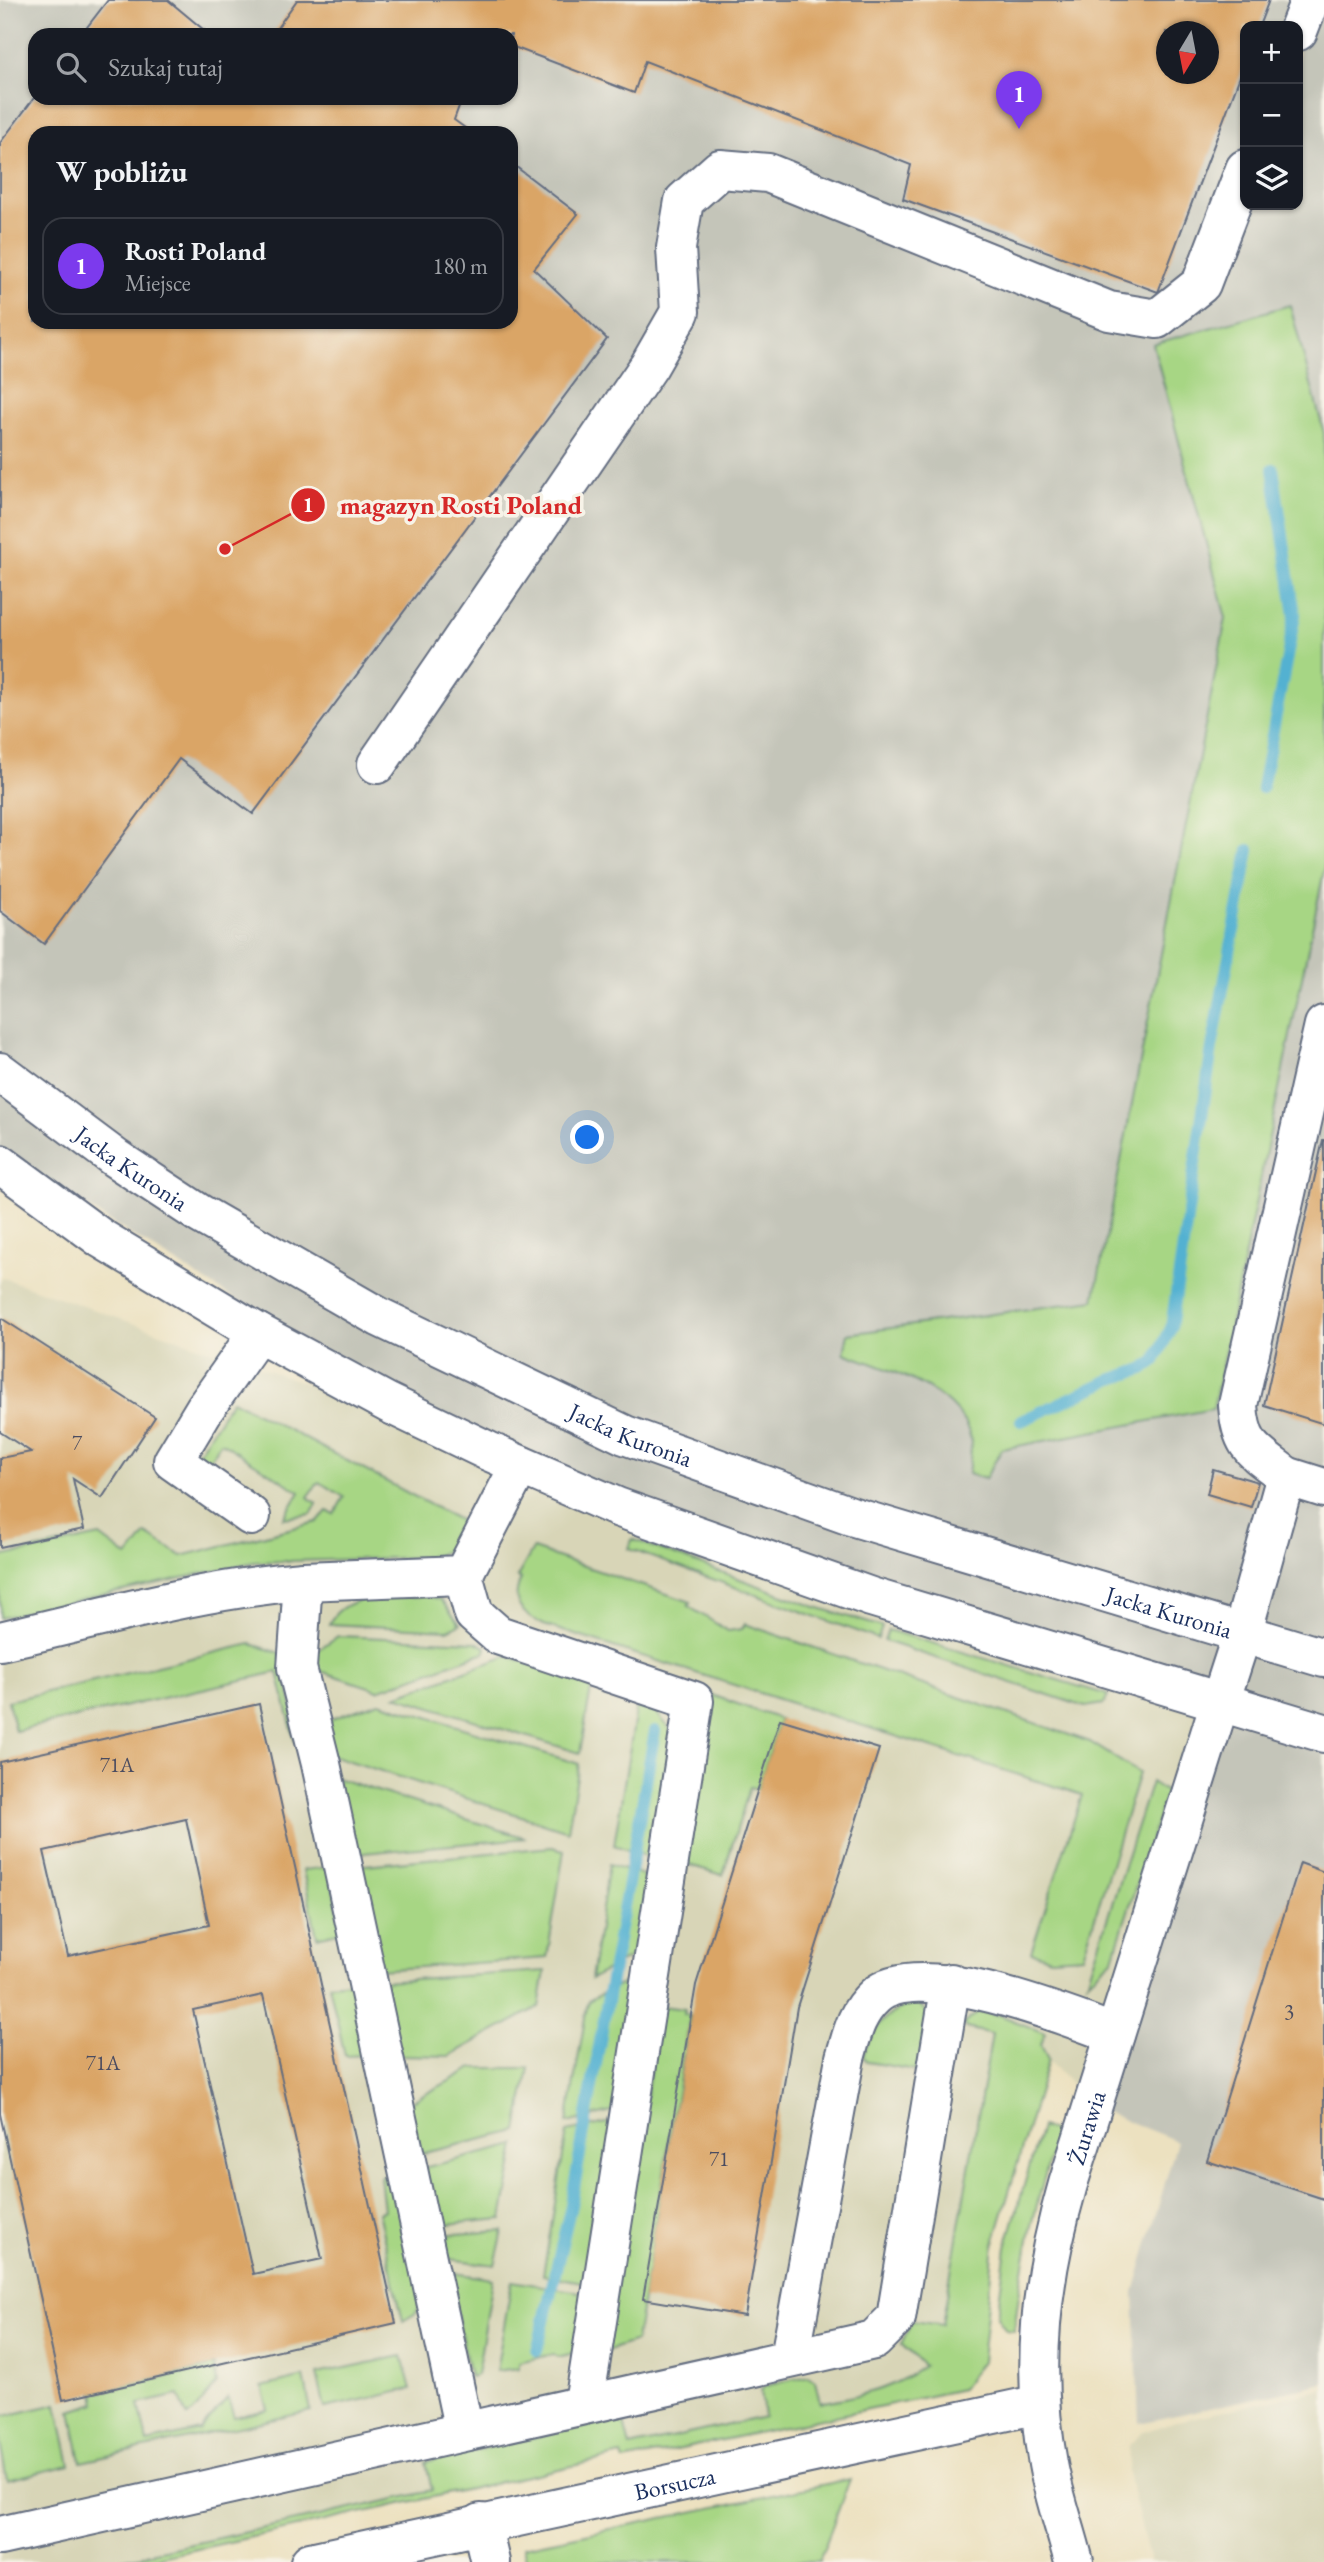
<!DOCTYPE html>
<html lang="pl">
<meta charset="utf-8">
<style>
body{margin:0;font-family:"EB Garamond",serif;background:#242831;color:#f1f3f6}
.controls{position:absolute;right:21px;top:21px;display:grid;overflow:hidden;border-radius:14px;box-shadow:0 2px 5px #0004}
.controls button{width:63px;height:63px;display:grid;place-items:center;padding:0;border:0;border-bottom:2px solid #363941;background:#171b24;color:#f1f3f6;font:35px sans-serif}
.compass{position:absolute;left:1156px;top:21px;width:63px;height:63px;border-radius:50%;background:#171b24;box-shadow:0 2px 5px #0004;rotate:190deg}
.you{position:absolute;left:588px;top:1138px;width:24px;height:24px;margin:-18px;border:5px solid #fff;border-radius:50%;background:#1a73e8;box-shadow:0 0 0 10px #1a73e833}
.badge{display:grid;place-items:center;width:46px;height:46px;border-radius:50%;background:#7c3aed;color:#fff;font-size:23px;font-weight:700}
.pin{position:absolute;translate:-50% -58px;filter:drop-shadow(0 2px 4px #0008)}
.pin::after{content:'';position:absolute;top:37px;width:24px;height:21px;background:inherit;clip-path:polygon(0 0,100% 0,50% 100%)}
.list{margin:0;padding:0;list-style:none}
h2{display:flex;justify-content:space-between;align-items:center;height:91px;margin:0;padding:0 28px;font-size:30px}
h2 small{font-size:23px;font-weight:400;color:#9ea1a6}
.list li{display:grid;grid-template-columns:46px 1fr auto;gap:21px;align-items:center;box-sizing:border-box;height:98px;margin:0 14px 14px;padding:0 14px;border:2px solid #363941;border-radius:21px}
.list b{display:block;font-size:26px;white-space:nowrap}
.list p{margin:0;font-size:23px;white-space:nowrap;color:#9ea1a6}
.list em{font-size:23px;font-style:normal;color:#9ea1a6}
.icon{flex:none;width:38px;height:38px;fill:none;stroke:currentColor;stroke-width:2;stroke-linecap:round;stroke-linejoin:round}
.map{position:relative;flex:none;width:1324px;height:2562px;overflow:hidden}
.search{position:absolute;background:#171b24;box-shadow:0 2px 5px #0004;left:28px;top:28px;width:490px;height:77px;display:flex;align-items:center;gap:18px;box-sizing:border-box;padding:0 24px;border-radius:21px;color:#9ea1a6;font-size:26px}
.panel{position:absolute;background:#171b24;box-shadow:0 2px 5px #0004;left:28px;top:126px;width:490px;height:203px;border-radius:21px}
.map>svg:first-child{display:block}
</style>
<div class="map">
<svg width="1324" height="2562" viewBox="0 0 1324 2562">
<rect width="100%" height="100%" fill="#f7f3e8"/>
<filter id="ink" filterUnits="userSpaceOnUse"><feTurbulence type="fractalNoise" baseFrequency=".0143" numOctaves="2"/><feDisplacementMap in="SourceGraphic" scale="14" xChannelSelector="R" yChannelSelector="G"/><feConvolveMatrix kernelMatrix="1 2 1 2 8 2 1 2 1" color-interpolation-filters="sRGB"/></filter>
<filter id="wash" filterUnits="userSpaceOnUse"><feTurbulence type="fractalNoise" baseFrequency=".00686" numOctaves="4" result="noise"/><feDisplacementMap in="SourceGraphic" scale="28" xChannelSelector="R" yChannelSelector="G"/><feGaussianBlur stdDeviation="1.57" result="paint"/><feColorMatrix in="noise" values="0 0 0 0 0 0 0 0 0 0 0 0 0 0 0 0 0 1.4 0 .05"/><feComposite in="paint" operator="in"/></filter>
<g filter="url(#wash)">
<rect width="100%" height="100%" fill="#ece1c0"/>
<g fill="#d8d5b7">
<polygon points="3,1278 1218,1701 1097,2109 1048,2061 994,2243 981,2360 962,2389 623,2455 139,2562 0,2562 0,1281"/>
<polygon points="1324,2389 1324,2562 1150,2562 1128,2472 1129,2445 1143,2432 1173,2422"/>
</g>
<path fill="#c4c5b9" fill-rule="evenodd" d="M0,0H1324V2383L1139,2423L1134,2292L1177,2141L1097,2109L1218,1701L627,1506L391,1396L0,1153ZM1245,26H1298V205H1245ZM1166,32H1208V74H1166ZM35,35H511V98H35ZM35,133H511V322H35Z"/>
<g fill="#a7d684" stroke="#618271" stroke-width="2">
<path d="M1290,305L1324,433V871L1213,1409L1002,1449L985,1479L968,1474C969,1463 973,1446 970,1436C957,1388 885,1369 844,1353L848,1334L1094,1300L1226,618L1153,344Z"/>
<polygon points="232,1400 463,1522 450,1549 433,1557 254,1562 0,1618 0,1557 100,1536 128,1557 146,1534 182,1556 317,1522 327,1511 334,1514 344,1497 319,1482 308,1497 317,1504 311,1514 284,1518 300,1492 221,1442 204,1468 194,1459"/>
<polygon points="632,1539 813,1606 882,1627 878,1639 629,1549"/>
<path d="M533,1549L691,1602L688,1606L728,1631L742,1629L745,1624L1090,1742L1139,1773L1083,1956L1050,1958L1031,1952L1082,1795L544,1625C523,1615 509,1603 521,1579L517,1577Z"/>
<path d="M427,1596L440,1599L460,1624L448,1630L329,1624C344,1590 396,1598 427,1596Z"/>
<polygon points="888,1630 1108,1695 1104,1704 1085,1707 884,1641"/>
<polygon points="338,1636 476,1642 486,1647 485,1652 378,1690 314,1669 316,1651"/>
<polygon points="251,1644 280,1653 301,1745 295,1742 278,1672 15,1731 8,1701"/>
<polygon points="507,1656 592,1683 580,1753 396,1696"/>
<polygon points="712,1695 780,1719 758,1789 750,1787 723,1875 682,1863"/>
<polygon points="638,1698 652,1707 672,1732 657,1860 614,1845"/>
<polygon points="379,1702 579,1764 568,1831 331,1755 323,1722"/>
<polygon points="336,1778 526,1838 353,1854"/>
<polygon points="1151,1782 1166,1792 1113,1958 1087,1982"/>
<polygon points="552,1847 564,1850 547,1958 378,1970 355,1866"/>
<polygon points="609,1864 654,1879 642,1951 591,1979"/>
<polygon points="329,1867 342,1931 317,1937 303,1870"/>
<polygon points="545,1971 539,2007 449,2056 400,2055 381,1981"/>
<polygon points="640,1975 616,2111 567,2123 588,2001"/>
<polygon points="352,1982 369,2055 345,2056 329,1984"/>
<path d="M916,2002L929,2014L923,2065L915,2070L867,2062L863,2056C871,2030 888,2010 916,2002Z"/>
<polygon points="661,2006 685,2009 684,2014 690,2016 643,2299 636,2341 603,2352"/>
<path d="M979,2012L1000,2015L1045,2033L1041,2045L1048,2060L994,2243L982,2361L962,2389L624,2461L622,2455L139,2562H110L432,2491L426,2462L617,2418L624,2423L630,2447L764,2417L761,2391L765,2386L808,2376L815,2381L820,2403C863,2394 887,2392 924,2366L901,2344L912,2321L942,2325L992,2034L966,2028L963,2024Z"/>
<polygon points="473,2068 529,2068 517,2131 420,2154 407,2104"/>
<polygon points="615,2121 588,2283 543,2275 567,2132"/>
<path d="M1041,2127L1058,2133C1035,2202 1023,2260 1014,2331L1006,2330L997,2317L1006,2247Z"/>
<polygon points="516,2145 502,2219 436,2225 423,2168"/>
<polygon points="398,2172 423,2298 416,2313 403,2321 378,2212 384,2210 380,2177"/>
<polygon points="503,2231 495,2265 442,2258 438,2235"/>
<polygon points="448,2272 493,2279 477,2375 470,2377"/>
<polygon points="512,2281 586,2293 575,2353 557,2357 554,2354 519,2362 519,2368 496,2371"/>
<polygon points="402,2356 411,2389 325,2408 317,2374"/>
<polygon points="214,2366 217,2383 193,2413 187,2416 179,2395 139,2404 147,2442 200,2430 228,2398 234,2417 268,2410 262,2387 304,2377 311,2411 81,2462 71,2411 96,2403 94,2393"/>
<polygon points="57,2404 70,2465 7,2480 0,2444 0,2417"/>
<polygon points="850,2479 819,2562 527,2562 523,2547"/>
</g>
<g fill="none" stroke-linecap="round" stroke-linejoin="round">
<g stroke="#52b1d1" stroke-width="12">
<polyline points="1262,788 1295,615 1273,469"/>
<polyline points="1021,1421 1110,1380 1143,1369 1155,1361 1171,1328 1212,1048 1249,850"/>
<polyline points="537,2351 571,2205 655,1731"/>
</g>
</g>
<g id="blocks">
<g fill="#daa566" fill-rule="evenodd">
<polygon points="108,0 168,0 210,35 81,35"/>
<path d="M297,0H1269L1259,26H1245V63L1158,292L903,199L911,165L645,61L634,93L511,46V35H272ZM1166,32H1208V74H1166Z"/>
<polygon points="34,98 462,98 454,120 472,133 35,133 35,322 511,322 511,163 578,214 534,269 607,339 253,814 179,759 44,944 0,911 0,143"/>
<polygon points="1323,1140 1324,1140 1324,1424 1264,1405"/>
<polygon points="1,1318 155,1417 102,1498 73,1479 84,1529 0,1547 0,1458 31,1452 0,1432"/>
<polygon points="1213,1469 1258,1482 1251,1507 1207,1494"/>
<path d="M259,1704L396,2323L63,2400L0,2114V1762ZM186,1819L209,1925L68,1956L44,1851ZM263,1995L322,2259L253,2274L193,2010Z"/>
<polygon points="780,1719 879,1749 797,2007 745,2316 643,2299 696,1985"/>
<polygon points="1300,1863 1324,1872 1324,2199 1207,2161"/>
</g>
</g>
</g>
<g filter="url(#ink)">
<use href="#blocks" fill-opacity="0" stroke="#646d80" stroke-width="2"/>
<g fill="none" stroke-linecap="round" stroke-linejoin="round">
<defs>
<g id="minor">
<polyline points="1298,31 1310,0"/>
<polyline points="377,764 649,366 680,312 676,248 684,201 720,169 768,173 1109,311 1157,319 1201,284 1245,169"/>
<path d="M1286,1476C1254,1451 1241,1448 1238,1405L1324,1025"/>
<polyline points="251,1516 173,1461 205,1408 258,1333"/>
<polyline points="463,1575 474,1614 498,1635 694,1701 584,2404"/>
<polyline points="303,1581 463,1575 520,1465"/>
<polyline points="1242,1634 1286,1476 1324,1488"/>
<path d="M0,1641C100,1618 201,1589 303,1581L297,1668L321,1764L464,2431"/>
<path d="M790,2357L845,2058C852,2034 856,2013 875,1996C919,1957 1063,2015 1115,2034"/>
<polyline points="481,2523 490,2562"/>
<polyline points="0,2536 874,2340 896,2318 951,1983"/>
<path id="s1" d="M310,2562L1040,2404"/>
<path id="s2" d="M1074,2562C1066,2530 1054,2497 1048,2464C1030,2368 1041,2277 1068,2184L1220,1702"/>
</g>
<g id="major">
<path id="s3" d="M0,1072L115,1158L200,1214L379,1317L625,1435L851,1516L1324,1658"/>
<polyline points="0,1164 102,1239 258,1333 388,1403 488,1451 617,1507 871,1597 1324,1733"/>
<polyline points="1220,1702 1242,1634"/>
</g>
</defs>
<use href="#minor" stroke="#646d80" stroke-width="42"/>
<use href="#major" stroke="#646d80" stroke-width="42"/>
<use href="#minor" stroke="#fff" stroke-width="38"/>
<use href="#major" stroke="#fff" stroke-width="38"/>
</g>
</g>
<g text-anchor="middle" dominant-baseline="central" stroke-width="7" stroke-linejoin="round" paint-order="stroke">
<g font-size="21" fill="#4b4c60">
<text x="77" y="1442">7</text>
<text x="117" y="1764">71A</text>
<text x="1289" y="2011">3</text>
<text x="103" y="2062">71A</text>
<text x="719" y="2158">71</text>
</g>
<g font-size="24" fill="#1b2f5e" stroke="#f7f3e8">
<text stroke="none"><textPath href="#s3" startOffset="163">Jacka Kuronia</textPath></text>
<text stroke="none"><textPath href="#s3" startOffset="730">Jacka Kuronia</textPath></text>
<text stroke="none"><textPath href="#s3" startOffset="1297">Jacka Kuronia</textPath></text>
<text stroke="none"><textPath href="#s2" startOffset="444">Żurawia</textPath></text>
<text stroke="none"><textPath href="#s1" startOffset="373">Borsucza</textPath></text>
</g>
</g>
<path fill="none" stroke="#d62828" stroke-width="2.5" d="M225 549L308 505"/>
<g fill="#d62828" stroke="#f7f3e8" stroke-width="2.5">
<circle cx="225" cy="549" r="7"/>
<circle cx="308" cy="505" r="18"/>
</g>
<g font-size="21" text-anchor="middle" font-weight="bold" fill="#fff">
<text x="308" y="512">1</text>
</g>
<g font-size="26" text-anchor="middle" font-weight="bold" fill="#d62828" stroke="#f7f3e8" stroke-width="7" stroke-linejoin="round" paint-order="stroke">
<text x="461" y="514">magazyn Rosti Poland</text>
</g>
</svg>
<div class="controls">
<button>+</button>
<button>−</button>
<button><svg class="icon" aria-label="layers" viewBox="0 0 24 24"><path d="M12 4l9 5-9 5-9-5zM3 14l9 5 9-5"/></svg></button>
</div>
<svg class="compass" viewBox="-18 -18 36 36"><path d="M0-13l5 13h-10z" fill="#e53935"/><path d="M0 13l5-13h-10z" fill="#9ea1a6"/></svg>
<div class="you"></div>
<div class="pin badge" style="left:1019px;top:129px">1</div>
<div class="search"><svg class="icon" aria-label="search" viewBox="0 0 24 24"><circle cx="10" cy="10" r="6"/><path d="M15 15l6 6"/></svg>Szukaj tutaj</div>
<section class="panel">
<h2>W pobliżu<small></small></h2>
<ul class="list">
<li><span class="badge">1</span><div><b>Rosti Poland</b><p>Miejsce</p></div><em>180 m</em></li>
</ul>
</section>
</div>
